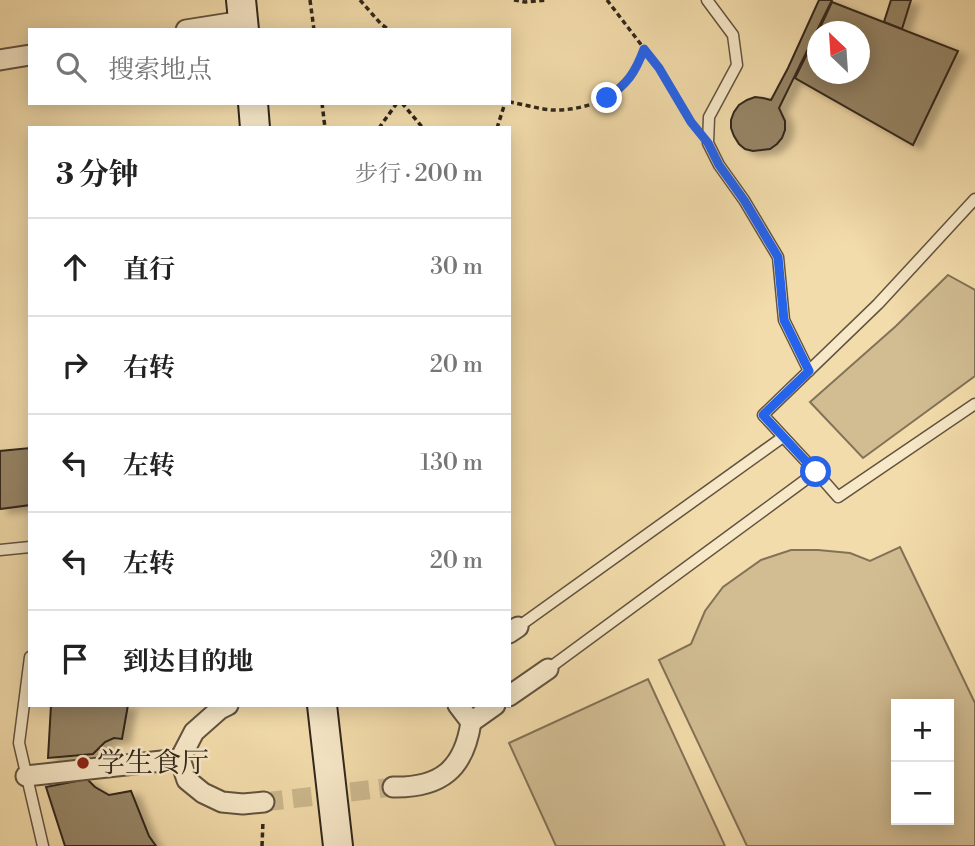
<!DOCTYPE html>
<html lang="zh">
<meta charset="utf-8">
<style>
body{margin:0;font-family:"Libre Bodoni","Noto Serif SC",serif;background:#f6f6f6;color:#222}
.controls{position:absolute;right:21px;bottom:21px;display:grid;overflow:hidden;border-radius:0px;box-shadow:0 4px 18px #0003}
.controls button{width:63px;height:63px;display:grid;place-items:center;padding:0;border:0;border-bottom:2px solid #e0e0e0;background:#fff;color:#222;font:35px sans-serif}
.compass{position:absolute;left:807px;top:21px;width:63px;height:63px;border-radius:50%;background:#fff;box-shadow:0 4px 18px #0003;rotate:335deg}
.stop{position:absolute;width:21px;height:21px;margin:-16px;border:5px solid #2563eb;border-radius:50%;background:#fff}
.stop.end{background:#2563eb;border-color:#fff;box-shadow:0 2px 7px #0008}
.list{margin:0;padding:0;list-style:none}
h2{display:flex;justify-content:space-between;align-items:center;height:91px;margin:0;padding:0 28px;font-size:30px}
h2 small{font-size:23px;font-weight:400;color:#767676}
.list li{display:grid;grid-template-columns:46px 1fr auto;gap:21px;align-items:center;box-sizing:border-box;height:98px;padding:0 28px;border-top:2px solid #e0e0e0}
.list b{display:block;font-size:26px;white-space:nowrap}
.list em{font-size:23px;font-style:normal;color:#767676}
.icon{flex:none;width:38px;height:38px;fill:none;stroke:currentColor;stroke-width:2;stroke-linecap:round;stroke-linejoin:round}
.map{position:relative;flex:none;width:975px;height:846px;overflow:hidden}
.search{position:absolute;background:#fff;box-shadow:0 4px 18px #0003;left:28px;top:28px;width:483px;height:77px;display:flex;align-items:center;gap:18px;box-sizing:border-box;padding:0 24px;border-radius:0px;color:#767676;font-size:26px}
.panel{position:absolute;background:#fff;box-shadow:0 4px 18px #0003;left:28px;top:126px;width:483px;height:581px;border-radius:0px}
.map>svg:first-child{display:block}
</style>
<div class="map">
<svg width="975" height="846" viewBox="0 0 975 846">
<defs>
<filter id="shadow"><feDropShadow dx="8" dy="4.5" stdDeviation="3.5" flood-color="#0004"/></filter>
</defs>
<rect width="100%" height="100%" fill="#f3dcab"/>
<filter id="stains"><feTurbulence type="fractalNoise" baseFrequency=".00286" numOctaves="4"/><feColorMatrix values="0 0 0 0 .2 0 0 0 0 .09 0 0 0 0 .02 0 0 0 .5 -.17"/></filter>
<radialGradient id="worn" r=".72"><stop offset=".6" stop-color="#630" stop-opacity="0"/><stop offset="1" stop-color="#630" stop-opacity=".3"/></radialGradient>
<g fill="#d2bd93" stroke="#827258" stroke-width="2" fill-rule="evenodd">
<polygon points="948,275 975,290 975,376 863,458 810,402 896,326"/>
<path d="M900,547L975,703V846H747L659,660L691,644L705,611L723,587L761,560L791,550H818L850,553L870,561ZM896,704H949V820H896Z"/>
<polygon points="648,679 725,846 556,846 509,743"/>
</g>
<g fill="#968566" stroke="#31271c" stroke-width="2" filter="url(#shadow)">
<polygon points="819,0 832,0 779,108 785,121 785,130 782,138 777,144 770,149 753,151 745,149 739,144 734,136 731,128 731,120 734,112 739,105 747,100 755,97 763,98 771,100 788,68"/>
<polygon points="891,0 911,0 902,29 884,22"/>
<polygon points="832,2 958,51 913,145 795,78 818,32 818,74 860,74 860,32 818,32"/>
<polygon points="30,448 30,505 0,509 0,451"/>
<polygon points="51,705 128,705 122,739 114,738 105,742 93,754 48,758"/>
<polygon points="87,779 95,787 109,795 131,791 149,836 156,846 65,846 46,787"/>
</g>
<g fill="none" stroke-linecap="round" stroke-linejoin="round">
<polyline stroke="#ccb88e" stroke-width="19" stroke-dasharray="19 10" stroke-linecap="butt" points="264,802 393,787"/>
<defs>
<g id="lane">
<polyline points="707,0 733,35 737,65 709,117 708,143 719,165 744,200 778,257 784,320 809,371"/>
<polyline points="816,472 763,415 878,304 975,199"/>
<polyline points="0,550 30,547"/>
<polyline points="518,627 783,437"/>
<polyline points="30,657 19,743 43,846"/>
<polyline points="548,669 816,472 838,497 975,404"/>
</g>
<g id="street">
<polyline points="186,30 243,21"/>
<polyline points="0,60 30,55"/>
<polyline points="509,633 518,627"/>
<polyline points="509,696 548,669"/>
<polyline points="228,705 220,709 194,732 180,759 187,780 203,793 222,802 243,804 264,802"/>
<polyline points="471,722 495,705"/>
<polyline points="26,776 180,759"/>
<path d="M393,787C441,788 464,769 471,722L458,705"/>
</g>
<g id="secondary">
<polyline points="241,0 244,30"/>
<polyline points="253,103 255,128"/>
<polyline points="322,705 338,846"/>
</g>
</defs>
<use href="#lane" stroke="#625440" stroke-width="13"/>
<use href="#street" stroke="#625440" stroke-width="23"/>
<use href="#secondary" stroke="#31271c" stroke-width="32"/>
<g stroke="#31271c" stroke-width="3.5" stroke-dasharray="5 3.5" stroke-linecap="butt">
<polyline points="310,0 314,30"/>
<polyline points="360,0 381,24 389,30"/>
<polyline points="514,0 525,2 546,0"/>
<polyline points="607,0 659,68 695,128"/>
<path d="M509,102C523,104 538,109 552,110C584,111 620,98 636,69C640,63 642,55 644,49"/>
<polyline points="322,103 325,128"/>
<polyline points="402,103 423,128"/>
<polyline points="379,128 397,103"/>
<polyline points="497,128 505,103"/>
<polyline points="262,846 263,821"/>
</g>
<use href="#lane" stroke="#f7e8c8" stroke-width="10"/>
<use href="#street" stroke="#f7e8c8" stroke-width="19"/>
<use href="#secondary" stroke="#f7e8c8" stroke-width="28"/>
</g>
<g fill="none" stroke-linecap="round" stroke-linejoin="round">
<path stroke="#2563eb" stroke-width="9" d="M607,98C628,83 635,73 644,49L659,68L691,122L708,143L719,165L744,200L778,257L784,320L809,371L763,415L816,472"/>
</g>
<circle fill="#8f2418" stroke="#f7e8c8" stroke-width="2.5" cx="83" cy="763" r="7"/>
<g text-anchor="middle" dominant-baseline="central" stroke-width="5" stroke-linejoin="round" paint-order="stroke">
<g font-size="28" fill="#31271c" stroke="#f7e8c8" text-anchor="start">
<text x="97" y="763">学生食厅</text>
</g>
</g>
<rect width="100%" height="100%" filter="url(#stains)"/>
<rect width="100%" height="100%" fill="url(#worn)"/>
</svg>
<div class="controls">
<button>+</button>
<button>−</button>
</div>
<svg class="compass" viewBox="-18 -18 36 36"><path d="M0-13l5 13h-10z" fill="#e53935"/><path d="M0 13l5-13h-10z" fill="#767676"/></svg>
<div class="stop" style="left:816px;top:472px"></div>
<div class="stop end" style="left:607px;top:98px"></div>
<div class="search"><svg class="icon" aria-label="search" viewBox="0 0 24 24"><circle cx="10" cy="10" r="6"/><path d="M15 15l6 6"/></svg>搜索地点</div>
<section class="panel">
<h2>3 分钟<small>步行 · 200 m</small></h2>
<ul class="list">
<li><svg class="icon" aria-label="ahead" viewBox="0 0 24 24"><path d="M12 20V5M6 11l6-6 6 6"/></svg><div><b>直行</b></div><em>30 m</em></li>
<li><svg class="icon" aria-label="right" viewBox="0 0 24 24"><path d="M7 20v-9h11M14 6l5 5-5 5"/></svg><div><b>右转</b></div><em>20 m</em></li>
<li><svg class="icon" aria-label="left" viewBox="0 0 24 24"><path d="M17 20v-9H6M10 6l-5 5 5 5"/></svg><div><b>左转</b></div><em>130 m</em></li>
<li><svg class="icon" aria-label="left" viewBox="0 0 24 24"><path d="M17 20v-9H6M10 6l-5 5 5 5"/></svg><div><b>左转</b></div><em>20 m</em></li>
<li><svg class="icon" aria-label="arrive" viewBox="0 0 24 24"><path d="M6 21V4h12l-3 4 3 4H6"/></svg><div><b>到达目的地</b></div></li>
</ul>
</section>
</div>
